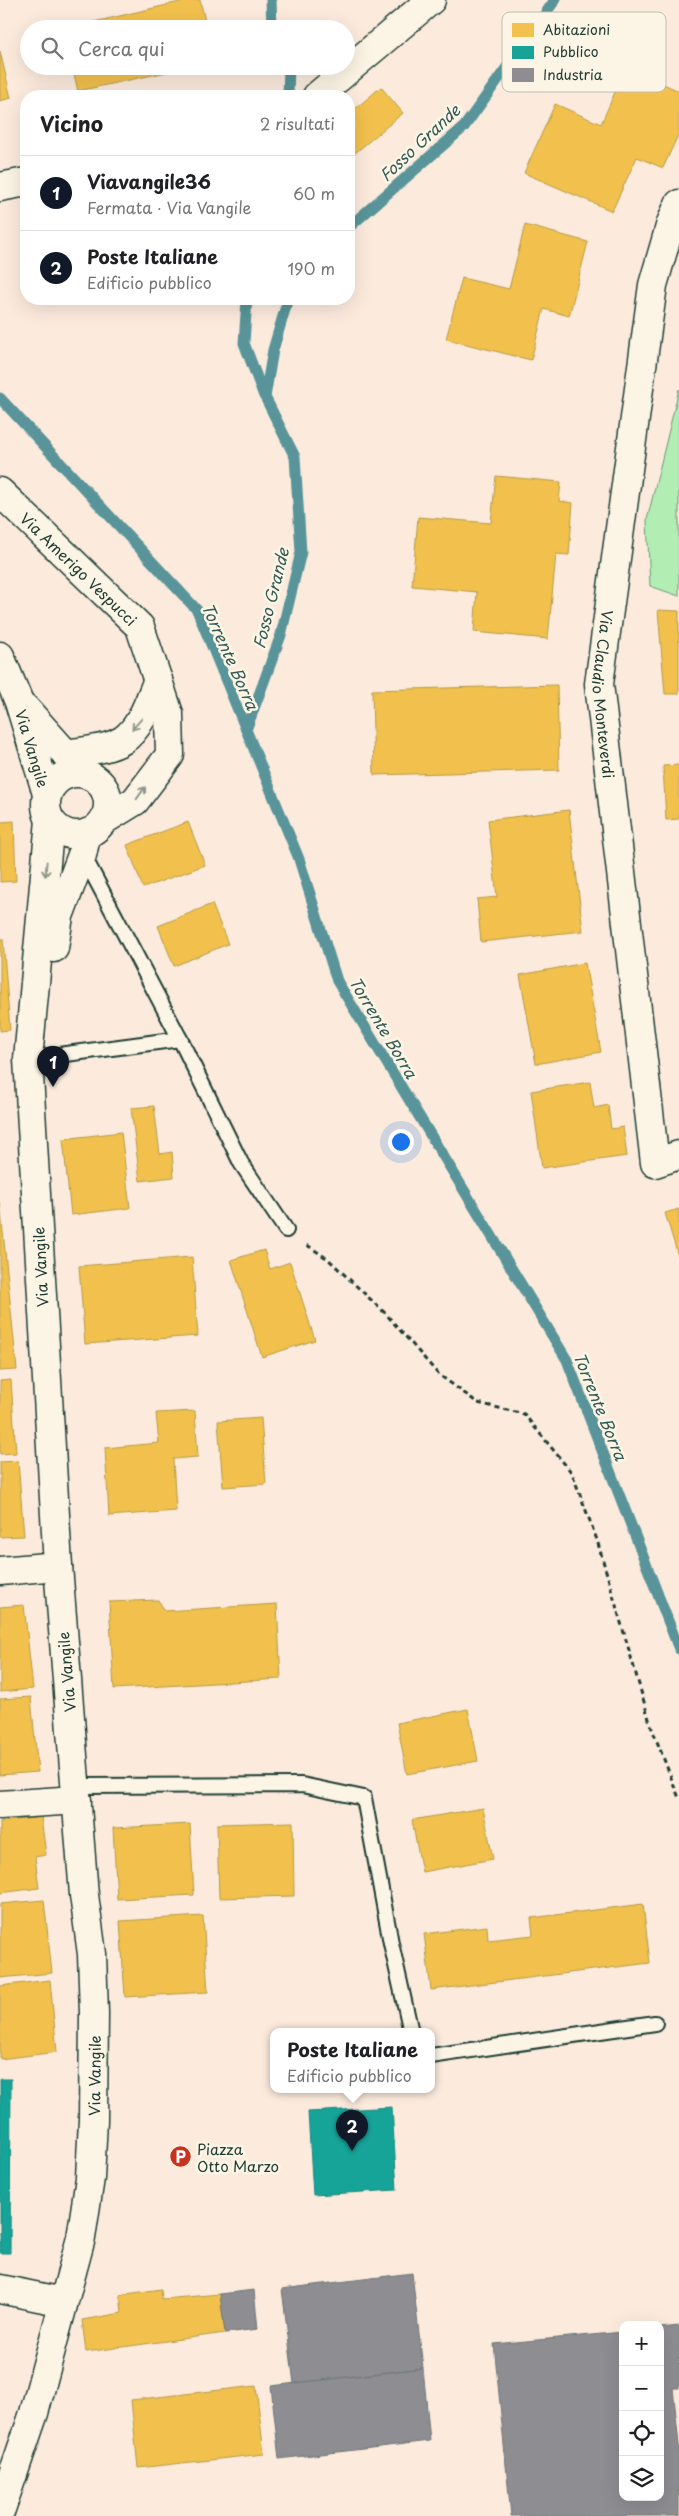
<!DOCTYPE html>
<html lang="it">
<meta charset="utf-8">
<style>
body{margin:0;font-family:"Playpen Sans",sans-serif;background:#f2f2f2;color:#202124}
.controls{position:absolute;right:15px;bottom:15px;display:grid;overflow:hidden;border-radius:10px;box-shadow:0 5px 20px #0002}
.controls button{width:45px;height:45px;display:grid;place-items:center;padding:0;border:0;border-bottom:1px solid #e0e0e0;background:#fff;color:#202124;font:25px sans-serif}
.you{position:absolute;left:400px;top:1141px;width:18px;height:18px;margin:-12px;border:4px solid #fff;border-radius:50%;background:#1a73e8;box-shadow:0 0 0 8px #1a73e833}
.badge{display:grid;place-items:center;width:32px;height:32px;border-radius:50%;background:#111827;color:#fff;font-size:16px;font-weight:700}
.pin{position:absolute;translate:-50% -41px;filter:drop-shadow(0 1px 2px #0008)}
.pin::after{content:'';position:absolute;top:26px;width:18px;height:15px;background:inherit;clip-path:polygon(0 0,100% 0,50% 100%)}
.popup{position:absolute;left:270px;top:2028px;width:165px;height:65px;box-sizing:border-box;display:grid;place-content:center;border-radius:10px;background:#fff;filter:drop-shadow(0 1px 4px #0005);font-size:16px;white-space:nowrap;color:#757577}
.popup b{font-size:19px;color:#202124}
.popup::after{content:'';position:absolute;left:50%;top:100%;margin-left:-10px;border:10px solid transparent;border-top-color:#fff}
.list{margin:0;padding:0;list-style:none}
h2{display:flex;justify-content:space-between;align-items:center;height:65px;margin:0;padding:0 20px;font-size:21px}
h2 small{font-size:16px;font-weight:400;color:#757577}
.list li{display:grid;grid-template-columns:32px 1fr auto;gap:15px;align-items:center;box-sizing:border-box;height:75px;padding:0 20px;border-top:1px solid #e0e0e0}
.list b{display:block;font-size:19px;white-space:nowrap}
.list p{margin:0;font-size:16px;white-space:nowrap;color:#757577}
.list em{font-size:16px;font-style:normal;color:#757577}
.icon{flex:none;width:28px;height:28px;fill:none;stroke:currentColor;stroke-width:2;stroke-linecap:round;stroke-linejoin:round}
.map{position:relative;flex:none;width:679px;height:2516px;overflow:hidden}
.search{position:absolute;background:#fff;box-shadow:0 5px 20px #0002;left:20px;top:20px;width:335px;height:55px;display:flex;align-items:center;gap:12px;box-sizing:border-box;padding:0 18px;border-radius:28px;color:#757577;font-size:19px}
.panel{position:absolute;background:#fff;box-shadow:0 5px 20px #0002;left:20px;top:90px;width:335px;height:215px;border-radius:20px}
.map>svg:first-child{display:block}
</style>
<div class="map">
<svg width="679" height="2516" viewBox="0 0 679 2516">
<rect width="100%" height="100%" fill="#fcebdd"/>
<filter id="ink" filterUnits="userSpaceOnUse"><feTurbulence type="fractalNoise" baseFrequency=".02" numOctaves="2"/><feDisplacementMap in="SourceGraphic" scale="10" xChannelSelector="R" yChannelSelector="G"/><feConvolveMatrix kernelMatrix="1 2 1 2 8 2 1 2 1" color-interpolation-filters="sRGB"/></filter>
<g filter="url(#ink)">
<polygon fill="#b2eeb3" stroke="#689674" points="679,389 679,596 650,586 647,520"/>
<g fill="#f2c14e" stroke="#b39946">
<polygon points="188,0 200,0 207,29 64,29"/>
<polygon points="0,51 11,98 0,101"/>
<polygon points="72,66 195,66 78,91"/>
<polygon points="626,67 679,91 679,133 663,168 637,157 612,211 524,173 555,104 601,124"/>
<polygon points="381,87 403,113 349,158 349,114"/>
<polygon points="525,225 588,242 569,316 544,309 531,360 446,339 462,278 509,289"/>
<polygon points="496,476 561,482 559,501 573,503 569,555 556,554 548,639 474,632 477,592 412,586 418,517 491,523"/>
<polygon points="658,610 679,611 679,694 665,694"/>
<polygon points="557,685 559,770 374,775 372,690"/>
<polygon points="679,765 679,819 666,820 663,766"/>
<polygon points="569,810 583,931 481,942 477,899 497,897 488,820"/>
<polygon points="14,821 16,881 0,882 0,822"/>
<polygon points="188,822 205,865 143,888 127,845"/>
<polygon points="212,904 228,944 174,966 158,926"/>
<polygon points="0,939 3,939 10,1030 0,1031"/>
<polygon points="585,963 601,1052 536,1064 520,975"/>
<polygon points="590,1082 594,1108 608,1105 611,1129 623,1127 627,1156 542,1168 531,1091"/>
<polygon points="154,1106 160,1154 172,1152 174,1177 140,1181 131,1108"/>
<polygon points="121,1132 130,1208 71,1215 63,1139"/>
<polygon points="0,1202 17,1370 0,1371"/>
<polygon points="679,1209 679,1259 665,1213"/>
<polygon points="264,1250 270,1269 290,1262 315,1340 262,1357 231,1260"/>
<polygon points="192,1257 198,1336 85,1344 79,1266"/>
<polygon points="11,1380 16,1453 0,1454 0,1381"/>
<polygon points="195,1411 198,1457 173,1459 176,1511 109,1516 105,1448 159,1443 156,1413"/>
<polygon points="261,1418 266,1484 223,1487 218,1421"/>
<polygon points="18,1461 24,1536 0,1537 0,1462"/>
<polygon points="158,1600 165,1611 277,1604 281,1679 114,1689 109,1602"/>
<polygon points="24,1605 33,1689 0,1692 0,1607"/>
<polygon points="31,1697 38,1772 0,1775 0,1699"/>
<polygon points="468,1709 478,1761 407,1774 397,1723"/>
<polygon points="483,1808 493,1859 422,1872 412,1820"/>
<polygon points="41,1817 46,1855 35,1857 39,1888 0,1893 0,1822"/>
<polygon points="293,1822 294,1896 219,1898 217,1824"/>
<polygon points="190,1824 194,1895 117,1899 113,1828"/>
<polygon points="44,1900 52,1973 0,1978 0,1904"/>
<polygon points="643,1904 650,1963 431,1990 424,1934 487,1926 488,1940 533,1935 531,1918"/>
<polygon points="203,1916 208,1992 125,1997 120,1921"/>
<polygon points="50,1980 57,2052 0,2059 0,1986"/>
<polygon points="161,2289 162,2299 220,2294 225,2333 86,2352 82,2320 122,2313 120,2295"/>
<polygon points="256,2386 264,2454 138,2468 131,2400"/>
</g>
<g fill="#17a398" stroke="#19847a">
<polygon points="0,2079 11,2079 10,2253 0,2253"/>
<polygon points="392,2107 397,2190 313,2195 308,2112"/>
</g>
<g fill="#8d8d92" stroke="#6c7576">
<polygon points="412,2273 423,2368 294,2384 282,2289"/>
<polygon points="254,2290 258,2329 225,2333 220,2294"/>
<polygon points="679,2326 679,2388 673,2388 679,2445 679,2516 511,2516 494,2344 623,2332 623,2497 660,2497 660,2328"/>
<polygon points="423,2368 430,2441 279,2459 271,2386"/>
</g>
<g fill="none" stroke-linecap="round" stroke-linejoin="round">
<g stroke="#599499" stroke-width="11">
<polyline points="271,0 272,29"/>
<polyline points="288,96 289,66"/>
<polyline points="349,227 464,127 555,0"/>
<polyline points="247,299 244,343 264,396"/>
<polyline points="0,398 197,610 299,859 337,981 567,1360 679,1649"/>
<polyline points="246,730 281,635 301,552 295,457 265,397 273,350 288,299"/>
</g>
<defs>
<g id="service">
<polyline points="180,1039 241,1163 286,1230"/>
<polyline points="28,1059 180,1039 83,855"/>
<polyline points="76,1786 302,1785 364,1798 391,1943 411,2032"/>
<polyline points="431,2056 655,2023"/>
</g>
<g id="minor">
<polyline points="317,96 431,0"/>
<polyline points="0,187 26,182"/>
<path id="s1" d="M679,204L671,223L653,285L599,684L655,1163L679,1155"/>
<path id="s2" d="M0,492L140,627L169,714L170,755L135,801L104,820"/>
<path d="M66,754C83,751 107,750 123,740C142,727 149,700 158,680"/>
<polyline points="0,1571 58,1566"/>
<polyline points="0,1805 77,1800"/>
<polyline points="0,2289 63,2302"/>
</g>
<g id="tertiary">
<path id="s3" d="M0,656L19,702L47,794"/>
<polyline points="25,708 82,772"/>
<circle cx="77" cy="804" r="31"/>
<polyline points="54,948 59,916 82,855 87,833"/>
<path id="s4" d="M0,2512L34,2413L81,2238L90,2178L93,2120L94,2013L92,1954L84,1895L58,1566L28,1059L50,820"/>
</g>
</defs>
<use href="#service" stroke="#1f3d34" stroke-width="18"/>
<use href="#minor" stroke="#1f3d34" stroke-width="31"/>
<use href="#tertiary" stroke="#1f3d34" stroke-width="31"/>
<polyline stroke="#1f3d34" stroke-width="3" stroke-dasharray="5 4" stroke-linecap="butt" points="307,1245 328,1259 386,1314 438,1374 478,1403 524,1414 572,1473 597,1540 651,1726 679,1798"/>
<use href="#service" stroke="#fcf5e5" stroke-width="14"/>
<use href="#minor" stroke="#fcf5e5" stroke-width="28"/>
<use href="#tertiary" stroke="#fcf5e5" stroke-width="28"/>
</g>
<defs><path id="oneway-shaft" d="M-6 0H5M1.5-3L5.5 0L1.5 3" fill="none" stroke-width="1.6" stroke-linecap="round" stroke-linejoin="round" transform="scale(1.25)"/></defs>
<g stroke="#8e998c">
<use href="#oneway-shaft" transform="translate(137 724) rotate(131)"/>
<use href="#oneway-shaft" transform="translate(141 793) rotate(-55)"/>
<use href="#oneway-shaft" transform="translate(46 869) rotate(95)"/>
</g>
</g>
<defs>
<symbol id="parking-disc" viewBox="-11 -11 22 22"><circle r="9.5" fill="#c8321e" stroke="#fcf5e5"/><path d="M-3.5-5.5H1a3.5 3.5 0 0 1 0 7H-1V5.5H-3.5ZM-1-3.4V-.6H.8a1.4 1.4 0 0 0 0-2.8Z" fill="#fff"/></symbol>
</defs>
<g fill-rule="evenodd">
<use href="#parking-disc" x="168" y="2144" width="25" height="25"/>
</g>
<g text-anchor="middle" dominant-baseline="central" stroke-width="5" stroke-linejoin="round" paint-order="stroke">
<g font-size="15" fill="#1f3d34" stroke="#fcf5e5">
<text stroke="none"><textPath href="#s2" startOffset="110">Via Amerigo Vespucci</textPath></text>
<text stroke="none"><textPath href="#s1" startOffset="498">Via Claudio Monteverdi</textPath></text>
<text stroke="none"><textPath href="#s3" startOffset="98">Via Vangile</textPath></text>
<text transform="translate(40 1267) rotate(-93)">Via Vangile</text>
<text transform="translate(66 1672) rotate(-95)">Via Vangile</text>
<text stroke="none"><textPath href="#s4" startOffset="449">Via Vangile</textPath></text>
</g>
<g font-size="15" fill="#1f3d34" stroke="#fcf5e5" text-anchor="start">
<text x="197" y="2148">Piazza<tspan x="197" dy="17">Otto Marzo</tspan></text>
</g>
<g font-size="16" font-style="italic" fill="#325a56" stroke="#fcf5e5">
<text transform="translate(419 142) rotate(-43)">Fosso Grande</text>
<text transform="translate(270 598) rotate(-76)">Fosso Grande</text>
<text transform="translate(231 656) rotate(66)">Torrente Borra</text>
<text transform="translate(384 1027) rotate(59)">Torrente Borra</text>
<text transform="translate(601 1406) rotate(68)">Torrente Borra</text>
</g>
</g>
<rect x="502" y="12" width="164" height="80" rx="8" fill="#fcf5e5" stroke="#babeb0" stroke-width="1"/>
<rect x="512" y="23" width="22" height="14" fill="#f2c14e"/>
<rect x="512" y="46" width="22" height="13" fill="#17a398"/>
<rect x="512" y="68" width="22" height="14" fill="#8d8d92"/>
<g font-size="14" fill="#1f3d34">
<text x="543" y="35">Abitazioni</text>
<text x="543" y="57">Pubblico</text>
<text x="543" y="80">Industria</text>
</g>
</svg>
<div class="controls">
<button>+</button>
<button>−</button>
<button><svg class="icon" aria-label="locate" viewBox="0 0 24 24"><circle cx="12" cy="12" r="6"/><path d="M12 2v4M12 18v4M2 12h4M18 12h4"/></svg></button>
<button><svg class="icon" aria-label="layers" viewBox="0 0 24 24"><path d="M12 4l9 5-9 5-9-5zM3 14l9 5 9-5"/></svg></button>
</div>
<div class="you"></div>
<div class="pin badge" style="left:53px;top:1087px">1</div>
<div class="pin badge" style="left:352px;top:2151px">2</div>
<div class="popup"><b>Poste Italiane</b>Edificio pubblico</div>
<div class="search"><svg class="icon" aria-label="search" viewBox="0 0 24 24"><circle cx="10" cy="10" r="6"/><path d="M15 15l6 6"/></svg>Cerca qui</div>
<section class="panel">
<h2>Vicino<small>2 risultati</small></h2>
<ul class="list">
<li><span class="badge">1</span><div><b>Viavangile36</b><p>Fermata · Via Vangile</p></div><em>60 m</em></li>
<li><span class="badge">2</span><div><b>Poste Italiane</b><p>Edificio pubblico</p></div><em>190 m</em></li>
</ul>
</section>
</div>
